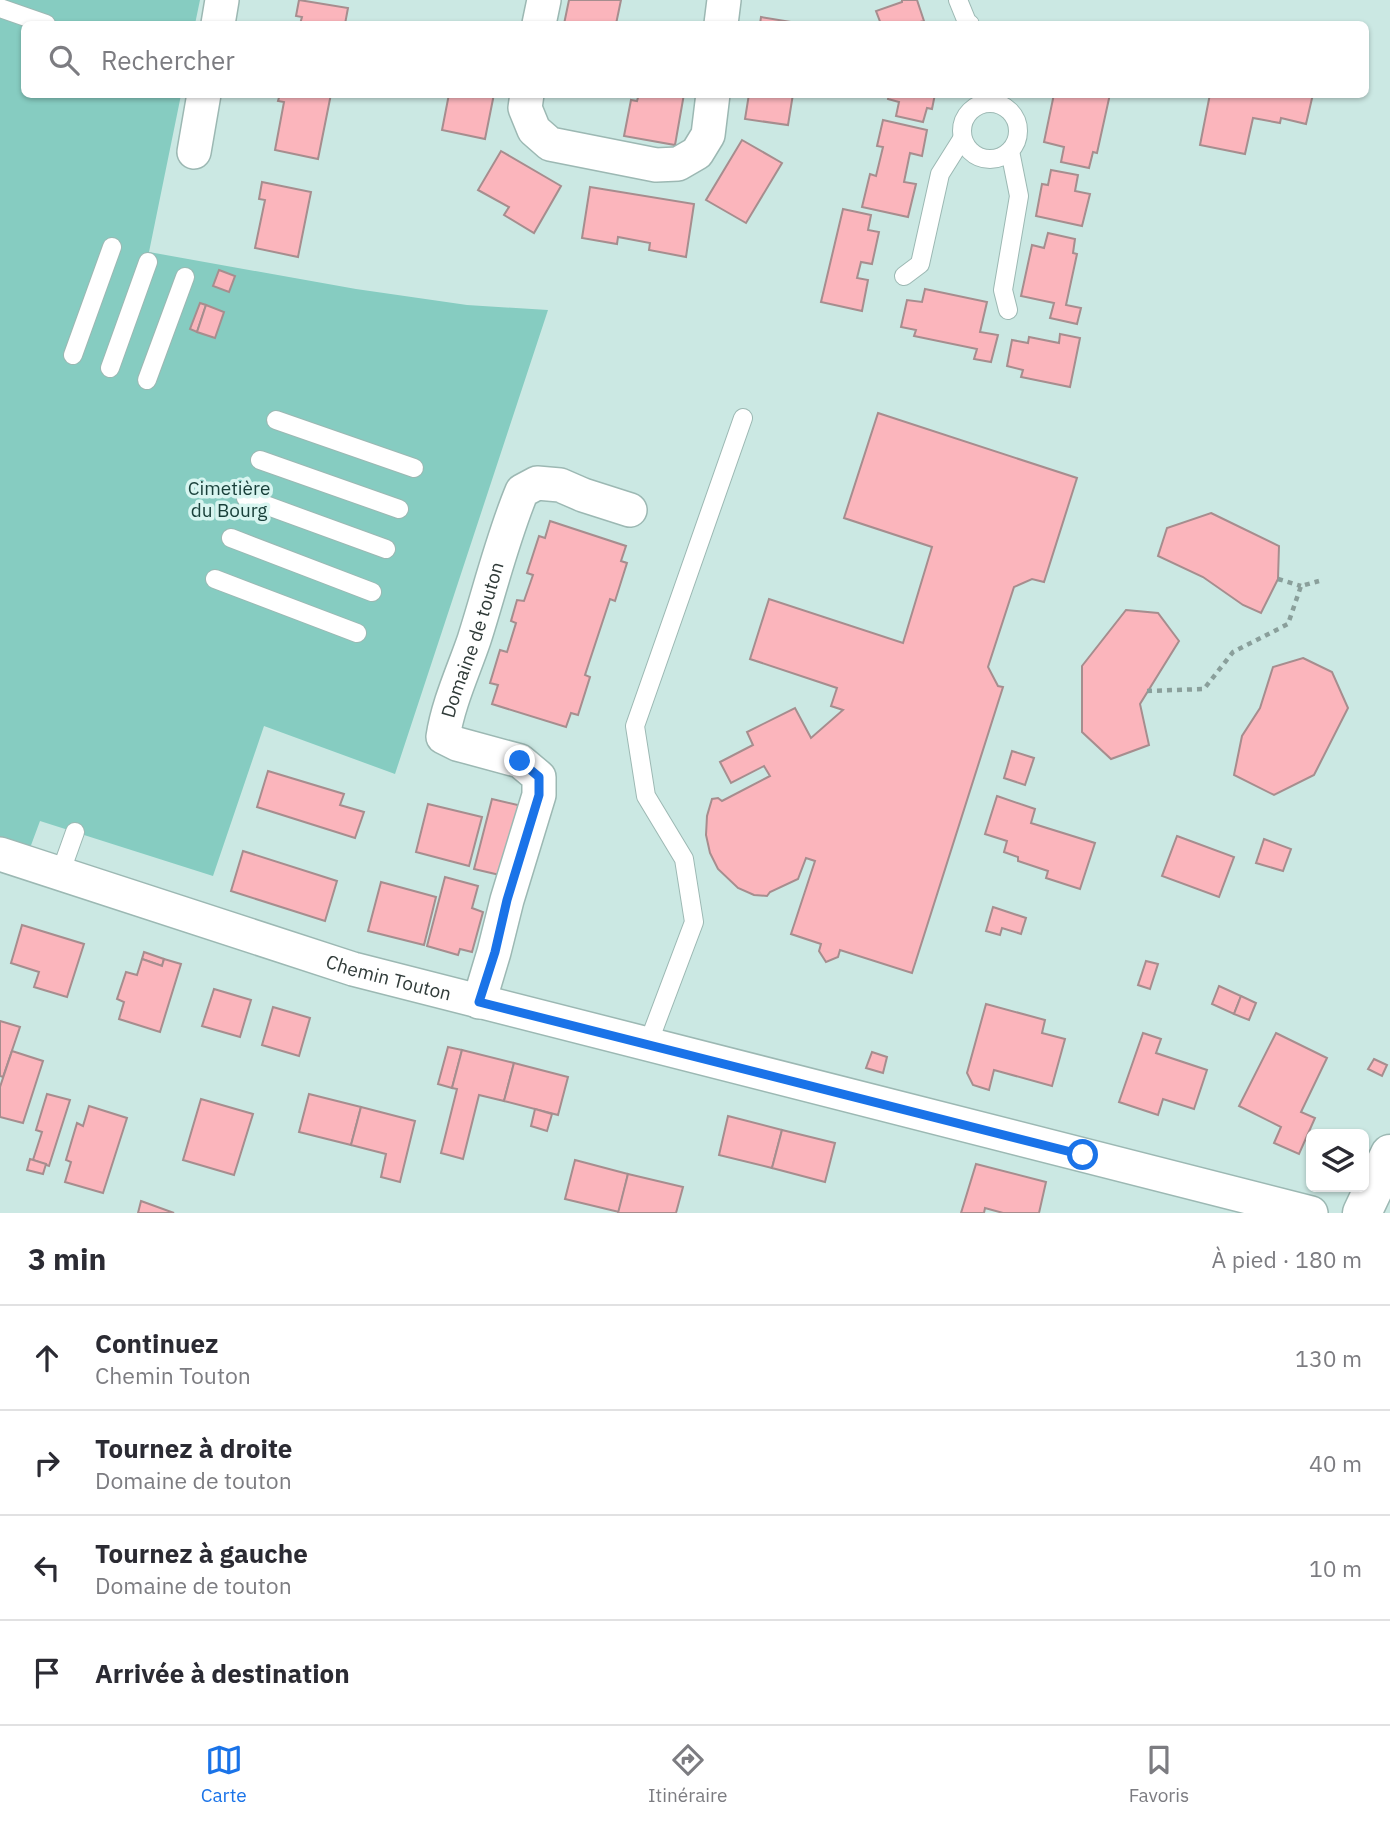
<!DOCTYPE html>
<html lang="fr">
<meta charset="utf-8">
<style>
body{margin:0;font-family:"IBM Plex Sans",sans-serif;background:#f7f7f7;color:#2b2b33}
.controls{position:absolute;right:21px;bottom:21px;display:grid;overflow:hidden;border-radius:10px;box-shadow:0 2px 5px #0004}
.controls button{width:63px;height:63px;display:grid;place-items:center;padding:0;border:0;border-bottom:2px solid #e1e1e2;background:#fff;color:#2b2b33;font:35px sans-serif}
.stop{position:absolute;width:21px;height:21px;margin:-16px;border:5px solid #1a73e8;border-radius:50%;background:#fff}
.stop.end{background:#1a73e8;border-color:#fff;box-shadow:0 2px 7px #0008}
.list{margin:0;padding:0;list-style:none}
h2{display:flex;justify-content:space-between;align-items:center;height:91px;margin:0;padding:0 28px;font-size:30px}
h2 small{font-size:23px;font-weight:400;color:#7c7c81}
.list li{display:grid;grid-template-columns:46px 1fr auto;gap:21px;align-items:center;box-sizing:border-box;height:105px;padding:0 28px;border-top:2px solid #e1e1e2}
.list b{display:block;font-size:26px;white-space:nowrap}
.list p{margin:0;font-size:23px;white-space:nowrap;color:#7c7c81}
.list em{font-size:23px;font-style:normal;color:#7c7c81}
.icon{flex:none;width:38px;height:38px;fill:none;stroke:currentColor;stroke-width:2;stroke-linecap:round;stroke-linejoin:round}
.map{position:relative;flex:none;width:1390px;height:1213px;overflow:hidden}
.search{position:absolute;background:#fff;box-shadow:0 2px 5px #0004;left:21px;right:21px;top:21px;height:77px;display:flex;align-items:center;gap:18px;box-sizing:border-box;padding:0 24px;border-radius:10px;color:#7c7c81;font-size:26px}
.sheet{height:511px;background:#fff}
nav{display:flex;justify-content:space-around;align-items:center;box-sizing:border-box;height:98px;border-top:2px solid #e1e1e2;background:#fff;font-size:19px;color:#7c7c81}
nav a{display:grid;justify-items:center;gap:4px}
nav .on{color:#1a73e8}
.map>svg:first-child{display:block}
</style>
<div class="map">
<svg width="1390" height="1213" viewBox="0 0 1390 1213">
<rect width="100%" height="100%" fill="#cbe8e3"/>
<polygon fill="#86ccc1" points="0,0 200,0 195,24 24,24 24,94 181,95 149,252 356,289 467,305 548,310 395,774 264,726 213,876 40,821 30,848 0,838"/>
<g fill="#fbb5bc" stroke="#a68d8e" stroke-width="2">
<polygon points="299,0 348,8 345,24 300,24 302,17 296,16"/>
<polygon points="569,0 621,0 616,24 564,24"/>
<polygon points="902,0 917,0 924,21 912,24 881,24 876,11 902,2"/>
<polygon points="761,17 803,24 760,24"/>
<polygon points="280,94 331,94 318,159 275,150 284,102 278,101"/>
<polygon points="449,94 494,94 485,139 442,130"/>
<polygon points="639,94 684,94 675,145 624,136 631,100 637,101"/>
<polygon points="749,94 793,94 788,125 745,119"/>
<polygon points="889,94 935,94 932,109 927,108 923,122 896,116 899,102 888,99"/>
<polygon points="1054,94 1110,94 1097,153 1093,152 1089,168 1061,162 1064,147 1044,142"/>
<polygon points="1210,94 1313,94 1306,124 1281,118 1280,123 1253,118 1245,154 1200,145"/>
<polygon points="883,120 927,130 922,156 910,153 904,182 916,184 908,217 862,207 870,174 876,176 883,147 877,146"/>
<polygon points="742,140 782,163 746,223 706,200"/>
<polygon points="501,151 561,186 534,233 504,215 509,207 478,190"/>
<polygon points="1051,170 1078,175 1075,191 1090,194 1082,226 1036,216 1042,184 1048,185"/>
<polygon points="262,182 311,192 298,257 255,248 265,200 259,199"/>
<polygon points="590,187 694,204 686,257 649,250 650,243 618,237 617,244 582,238"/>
<polygon points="843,209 871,215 868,230 879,232 872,264 861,262 857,278 868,280 862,311 821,302"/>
<polygon points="1048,233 1075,239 1073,253 1077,254 1066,305 1081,308 1077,324 1050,318 1054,303 1021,296 1032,245 1044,248"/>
<polygon points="219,270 235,276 229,292 213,286"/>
<polygon points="925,289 987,302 980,332 998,335 991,362 974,359 977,349 914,336 916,330 901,327 907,300 922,302"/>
<polygon points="200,303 206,305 197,332 190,329"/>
<polygon points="206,305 224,312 215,338 197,332"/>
<polygon points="1060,334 1080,338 1070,387 1021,377 1023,370 1007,366 1012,340 1028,343 1029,337 1059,343"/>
<polygon points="878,413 1077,478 1044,582 1032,579 1014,587 988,667 998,686 1003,687 912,973 840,950 838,957 826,962 819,951 821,944 791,934 815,861 806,858 798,879 770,892 767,896 754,895 738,888 718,869 710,853 706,835 707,816 712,799 718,798 722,801 770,776 764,766 731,783 720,762 753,745 747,732 795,708 811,738 843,710 831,706 837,688 750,659 769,599 903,643 932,547 844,518"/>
<polygon points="1211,513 1279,546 1278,579 1261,613 1243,605 1203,577 1158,556 1167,528"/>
<polygon points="550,521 626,546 621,561 627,563 615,601 610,599 585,675 590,677 578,715 571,713 566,727 492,704 498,685 490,683 500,650 507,652 516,623 511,621 517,600 524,601 533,575 527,573 539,536 545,538"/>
<polygon points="1126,610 1158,613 1179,641 1140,704 1149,745 1111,759 1082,732 1082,666"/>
<polygon points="1303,658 1332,672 1348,708 1314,775 1274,795 1234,775 1242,736 1260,708 1273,667"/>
<polygon points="1012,751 1034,758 1025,785 1004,778"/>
<polygon points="268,771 344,794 340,805 364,812 355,838 257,807"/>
<polygon points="997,796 1035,809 1031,823 1095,843 1080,889 1046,878 1048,871 1018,861 1018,857 1004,852 1007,841 985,834"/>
<polygon points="492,799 522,806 504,876 474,869"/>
<polygon points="428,804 482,817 469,866 416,852"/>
<polygon points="1177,836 1234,857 1219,897 1162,876"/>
<polygon points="1264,839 1291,849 1283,871 1256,863"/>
<polygon points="243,851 337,881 325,921 231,891"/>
<polygon points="445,877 478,886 472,908 483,912 472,952 460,949 458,955 427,946"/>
<polygon points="381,882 436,897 424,945 368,931"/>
<polygon points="993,907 1026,918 1021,934 1002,928 1000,935 986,931"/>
<polygon points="22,925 84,944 67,997 34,987 39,972 11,963"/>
<polygon points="144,952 164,959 162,966 142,959"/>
<polygon points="142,959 162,966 164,959 181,964 160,1032 119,1019 124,1002 117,999 126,972 137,975"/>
<polygon points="1146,961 1158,964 1150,989 1138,985"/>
<polygon points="1219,986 1241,996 1234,1014 1212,1004"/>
<polygon points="214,989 251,1000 240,1037 202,1026"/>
<polygon points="1241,996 1256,1003 1249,1020 1234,1014"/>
<polygon points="986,1004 1045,1020 1042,1033 1065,1039 1052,1086 994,1070 989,1090 973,1085 967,1073"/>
<polygon points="273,1007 310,1018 299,1056 262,1045"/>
<polygon points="0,1021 20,1027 3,1077 0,1076"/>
<polygon points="1143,1033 1161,1039 1156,1053 1207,1070 1194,1109 1163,1099 1158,1115 1119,1102"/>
<polygon points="1276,1033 1327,1058 1301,1112 1315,1118 1299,1154 1274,1143 1281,1127 1239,1106"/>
<polygon points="448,1047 462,1050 452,1088 438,1084"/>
<polygon points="462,1050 514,1063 504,1101 479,1095 463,1159 441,1153 457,1089 452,1088"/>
<polygon points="12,1051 43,1061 23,1123 0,1117 0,1087"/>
<polygon points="872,1052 887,1057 883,1073 866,1068"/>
<polygon points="1374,1059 1387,1065 1382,1076 1368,1069"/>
<polygon points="514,1063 568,1077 558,1115 504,1101"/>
<polygon points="47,1094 70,1100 49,1166 33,1160 42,1132 36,1130"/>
<polygon points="309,1094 361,1107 351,1145 299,1132"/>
<polygon points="201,1099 253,1114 234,1175 183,1160"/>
<polygon points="89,1106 127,1118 103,1193 65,1182 71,1162 66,1160 77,1123 83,1126"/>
<polygon points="361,1107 415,1121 400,1182 381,1177 386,1154 351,1145"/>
<polygon points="535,1109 552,1114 547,1131 531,1126"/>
<polygon points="728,1116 782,1130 772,1168 719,1155"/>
<polygon points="782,1130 835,1143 825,1182 772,1168"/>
<polygon points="30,1159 46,1164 43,1174 27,1170"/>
<polygon points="575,1160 628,1174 619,1212 565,1199"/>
<polygon points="976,1164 1046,1182 1039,1213 1003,1213 985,1208 984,1213 961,1213"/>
<polygon points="628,1174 683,1187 676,1213 618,1213"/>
<polygon points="141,1201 174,1213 138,1213"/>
</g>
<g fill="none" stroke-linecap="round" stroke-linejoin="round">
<defs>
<g id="service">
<polyline points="958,0 967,22 970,24"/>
<polyline points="0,8 46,24"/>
<circle cx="990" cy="131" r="28"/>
<polyline points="904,276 920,264 940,174 962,139"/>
<polyline points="1008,310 1003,290 1019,196 1010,151"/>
<polyline points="73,355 112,247"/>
<polyline points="110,368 148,262"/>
<polyline points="147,380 185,277"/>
<polyline points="276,420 414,468"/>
<polyline points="260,460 399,509"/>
<polyline points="246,498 386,549"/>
<polyline points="231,538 372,592"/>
<polyline points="215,579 357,633"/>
<polyline points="60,874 75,832"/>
<polyline points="648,1044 694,922 684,859 646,796 635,726 743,418"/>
</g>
<g id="minor">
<polyline points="218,24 222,0"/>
<polyline points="539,24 544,0"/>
<polyline points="721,24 724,0"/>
<polyline points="527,94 525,108 534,130 550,144 656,165 678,164 697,153 708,135 713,94"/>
<polyline points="194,152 204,94"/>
<path id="s1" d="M0,854L353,969L1311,1213"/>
<path id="s2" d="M479,1002L494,952L507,900L539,795V777L520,761L457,744L443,737C448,704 463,672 474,640C490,590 502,539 522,491L537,483L560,485L583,495L630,510"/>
</g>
<polyline id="secondary" points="1362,1213 1390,1154"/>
</defs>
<use href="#service" stroke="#9cb8b3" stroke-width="20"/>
<use href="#minor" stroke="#9cb8b3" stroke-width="36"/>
<use href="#secondary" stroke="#9cb8b3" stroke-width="41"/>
<g stroke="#8a9f9b" stroke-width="4.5" stroke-dasharray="5 5" stroke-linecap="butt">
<polyline points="1278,579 1301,586"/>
<polyline points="1147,691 1204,689 1233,652 1288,624 1301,586 1319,581"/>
</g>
<use href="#service" stroke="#fff" stroke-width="18"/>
<use href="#minor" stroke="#fff" stroke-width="33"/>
<use href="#secondary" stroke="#fff" stroke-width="38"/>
</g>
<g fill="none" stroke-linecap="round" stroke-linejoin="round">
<polyline stroke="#1a73e8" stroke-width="9" points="520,761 539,777 539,795 507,900 495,952 479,1002 1083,1155"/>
</g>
<g text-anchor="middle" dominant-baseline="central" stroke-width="7" stroke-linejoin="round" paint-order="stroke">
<g font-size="19" fill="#183f39" stroke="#d8f5f0">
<text x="229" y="488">Cimetière<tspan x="229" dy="22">du Bourg</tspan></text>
</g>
<g font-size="19" fill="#303b39" stroke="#d8f5f0">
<text stroke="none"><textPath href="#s2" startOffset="441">Domaine de touton</textPath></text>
<text stroke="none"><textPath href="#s1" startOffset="408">Chemin Touton</textPath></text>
</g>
</g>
</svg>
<div class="controls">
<button><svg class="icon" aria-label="layers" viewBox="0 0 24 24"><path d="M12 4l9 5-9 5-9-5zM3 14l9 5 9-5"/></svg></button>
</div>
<div class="stop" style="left:1083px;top:1155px"></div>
<div class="stop end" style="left:520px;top:761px"></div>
<div class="search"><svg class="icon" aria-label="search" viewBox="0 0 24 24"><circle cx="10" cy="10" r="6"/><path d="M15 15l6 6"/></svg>Rechercher</div>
</div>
<section class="sheet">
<h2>3 min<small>À pied · 180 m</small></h2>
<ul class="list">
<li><svg class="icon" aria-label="ahead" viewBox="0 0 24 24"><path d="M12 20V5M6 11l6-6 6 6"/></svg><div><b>Continuez</b><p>Chemin Touton</p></div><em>130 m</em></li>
<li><svg class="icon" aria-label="right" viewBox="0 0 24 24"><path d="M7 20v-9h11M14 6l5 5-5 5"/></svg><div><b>Tournez à droite</b><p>Domaine de touton</p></div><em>40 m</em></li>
<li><svg class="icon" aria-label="left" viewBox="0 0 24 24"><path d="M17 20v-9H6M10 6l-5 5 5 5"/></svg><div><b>Tournez à gauche</b><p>Domaine de touton</p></div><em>10 m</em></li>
<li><svg class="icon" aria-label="arrive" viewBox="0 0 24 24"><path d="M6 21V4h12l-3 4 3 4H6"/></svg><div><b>Arrivée à destination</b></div></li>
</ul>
</section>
<nav>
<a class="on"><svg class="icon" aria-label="map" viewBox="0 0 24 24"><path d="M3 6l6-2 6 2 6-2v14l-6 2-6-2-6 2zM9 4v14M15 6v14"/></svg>Carte</a>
<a><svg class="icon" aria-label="directions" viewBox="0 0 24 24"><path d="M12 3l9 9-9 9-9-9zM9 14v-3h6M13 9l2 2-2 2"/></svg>Itinéraire</a>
<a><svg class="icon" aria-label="saved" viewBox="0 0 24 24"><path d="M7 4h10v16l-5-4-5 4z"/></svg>Favoris</a>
</nav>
